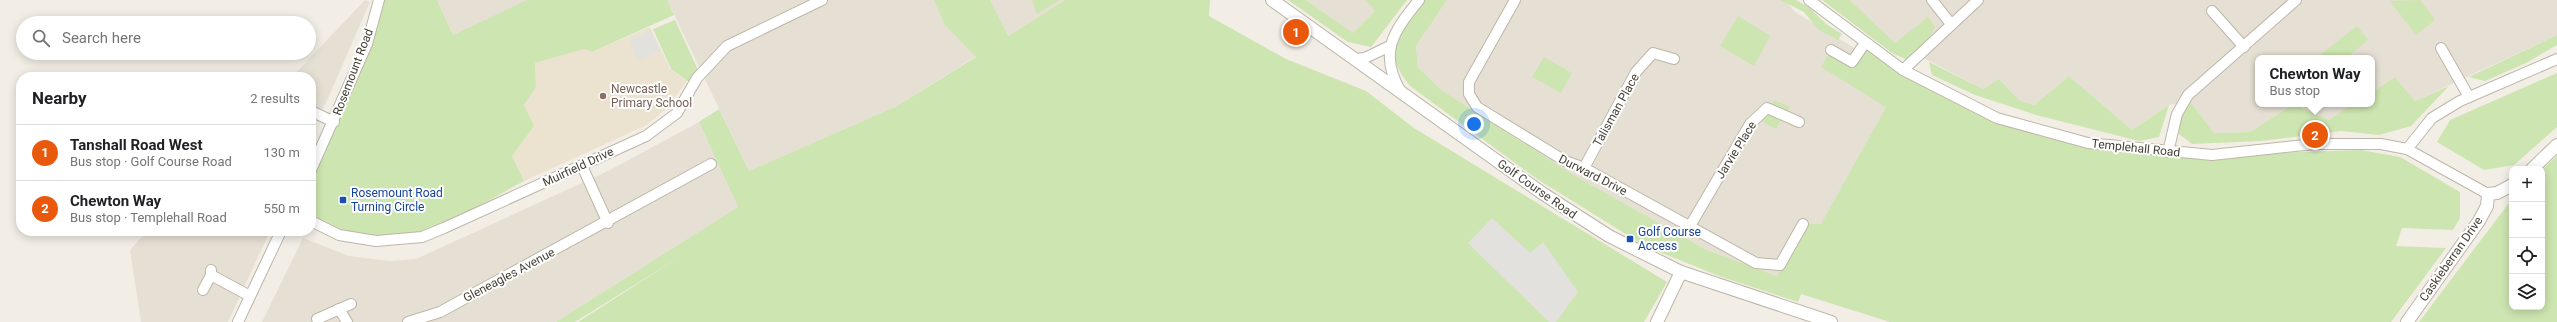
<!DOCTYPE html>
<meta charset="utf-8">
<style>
body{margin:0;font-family:Roboto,sans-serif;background:#f2f2f2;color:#202124}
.controls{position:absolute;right:12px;bottom:12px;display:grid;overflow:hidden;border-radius:8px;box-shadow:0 2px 10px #0003}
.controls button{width:36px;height:36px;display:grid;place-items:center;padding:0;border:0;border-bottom:1px solid #e0e0e0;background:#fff;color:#202124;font:20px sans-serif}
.you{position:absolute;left:1474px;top:124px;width:14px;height:14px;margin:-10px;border:3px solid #fff;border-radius:50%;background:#1a73e8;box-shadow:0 0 0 6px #1a73e833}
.badge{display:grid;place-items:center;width:26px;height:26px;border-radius:50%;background:#ea580c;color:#fff;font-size:13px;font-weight:700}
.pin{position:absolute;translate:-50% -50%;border:2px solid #fff;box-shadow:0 1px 4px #0006}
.popup{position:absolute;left:2255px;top:55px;width:120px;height:52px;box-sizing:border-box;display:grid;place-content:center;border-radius:8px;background:#fff;filter:drop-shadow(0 1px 3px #0005);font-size:13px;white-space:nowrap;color:#757577}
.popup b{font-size:15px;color:#202124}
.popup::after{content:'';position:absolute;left:50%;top:100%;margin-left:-8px;border:8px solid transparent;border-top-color:#fff}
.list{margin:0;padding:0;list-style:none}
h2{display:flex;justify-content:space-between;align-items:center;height:52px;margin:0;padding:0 16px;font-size:17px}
h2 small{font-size:13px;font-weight:400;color:#757577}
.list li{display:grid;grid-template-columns:26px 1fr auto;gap:12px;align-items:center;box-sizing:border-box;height:56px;padding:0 16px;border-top:1px solid #e0e0e0}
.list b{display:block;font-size:15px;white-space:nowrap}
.list p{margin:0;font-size:13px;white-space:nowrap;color:#757577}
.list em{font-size:13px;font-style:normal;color:#757577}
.icon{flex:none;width:22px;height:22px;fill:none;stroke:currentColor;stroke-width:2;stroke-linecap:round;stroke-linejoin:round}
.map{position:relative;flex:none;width:2557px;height:322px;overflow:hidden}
.search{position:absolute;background:#fff;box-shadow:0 2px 10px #0003;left:16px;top:16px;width:300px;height:44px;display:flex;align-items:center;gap:10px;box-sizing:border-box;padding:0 14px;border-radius:22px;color:#757577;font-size:15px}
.panel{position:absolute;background:#fff;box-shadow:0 2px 10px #0003;left:16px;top:72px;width:300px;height:164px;border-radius:16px}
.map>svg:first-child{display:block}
</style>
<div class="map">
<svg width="2557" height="322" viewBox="0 0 2557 322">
<rect width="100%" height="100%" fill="#f2eee6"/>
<g fill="#e6e0d4">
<polygon points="365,0 370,2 325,105 311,124 311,77 292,77"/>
<polygon points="437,0 528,0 453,35"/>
<polygon points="667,0 1065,0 897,106 749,171"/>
<polygon points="1306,0 1406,0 1371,47"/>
<polygon points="1447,0 1785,0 1795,12 1853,47 1886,107 1791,281 1705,249 1572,174 1440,89 1418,67 1416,46"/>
<polygon points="1850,0 2557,0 2557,35 2415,101 2395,77 2372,92 2372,58 2258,58 2258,104 2294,104 2250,132 2214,133 2190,101 2169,105 2132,130 2069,76 2034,105 2019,100 1999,79 1983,89 1895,43"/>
<polygon points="2296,104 2353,104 2329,120"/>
<polygon points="699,122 738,207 556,322 262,322 303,238 349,256 390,261 416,259 608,171"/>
<polygon points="147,231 270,231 228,322 141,322 130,250"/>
</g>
<polygon fill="#ebe3d0" points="650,27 670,69 687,81 667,108 647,125 524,181 512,156 534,126 524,105 536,87 535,63 584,49 592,52"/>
<g fill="#cde5b0">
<polygon points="379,0 437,0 453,35 527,0 667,0 674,15 592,52 584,49 535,63 536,87 524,105 534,126 512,156 524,181 422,237 339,235 311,221 311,170 334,122"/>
<polygon points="934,0 990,0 1008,36 1065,0 1210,0 1209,16 1286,59 1366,91 1414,128 1667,282 1644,322 578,322 681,256 575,322 556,322 738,207 699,122 719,109 749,171 897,106 976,57 945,25"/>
<polygon points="1032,0 1060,0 1037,14"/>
<polygon points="1288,0 1306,0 1353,33 1375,11 1366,0 1407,0 1371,47 1348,42"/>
<path d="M1419,0H1447L1416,46L1418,67L1440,89L1572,174L1705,249L1777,276L1809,224H1821L1886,107L1821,67L1831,50L1852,61L1865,43L1997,118L2088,143L2212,155L2361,150L2400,157L2460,192V218L2453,230L2402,228L2396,246L2446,248L2391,322H1890L1801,294L1798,302L1719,276L1645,246L1537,179L1410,86C1380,49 1399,36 1419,0Z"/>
<polygon points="1780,0 1796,0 1810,8 1826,24 1842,34 1838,40 1819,30 1804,12"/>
<path d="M1822,0H1850L1895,43L1928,17L1935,27C1928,41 1920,52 1907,60L1892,53Z"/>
<polygon points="2420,0 2435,20 2416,35 2390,1"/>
<polygon points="1738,16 1770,36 1754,66 1720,46"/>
<polygon points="675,20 699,72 693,81 689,82 671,69 653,29"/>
<polygon points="2357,26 2368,40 2346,58 2322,58 2320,55"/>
<polygon points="2557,35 2557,45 2526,63 2485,81 2469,77"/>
<polygon points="1544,57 1572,73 1561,93 1532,77"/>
<polygon points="1929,62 1983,89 1999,79 2019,100 2034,105 2069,76 2132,130 2169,105 2159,137 2139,141 2036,115 1975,95 1932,75"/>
<polygon points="2557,73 2557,127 2514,165 2484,170 2437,142 2450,120"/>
<polygon points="2395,77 2415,101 2449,86 2411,126 2379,135 2341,131 2261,141 2192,144 2179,134 2180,116 2190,101 2214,133 2250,132 2294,104 2329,120 2353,104 2372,104 2372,92"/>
<polygon points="1775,100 1790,107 1776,129 1756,118"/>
<polygon points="2557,156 2557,322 2419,322 2512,199 2512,307 2542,307 2542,170"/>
</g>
<g fill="#e3e1de">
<polygon points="650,30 661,51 638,61 629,41"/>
<polygon points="1492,218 1530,253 1543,242 1578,292 1556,322 1549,322 1468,243"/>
</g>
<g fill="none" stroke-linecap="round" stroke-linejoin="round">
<defs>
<g id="minor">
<polyline points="1515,0 1469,82 1469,94 1477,107 1565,161 1584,168 1756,263 1780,265 1803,224"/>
<polyline points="1809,0 1903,70 1997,118 2088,143 2212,155 2314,144 2381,144 2407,149 2488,194"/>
<polyline points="1932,0 1951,24"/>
<polyline points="2212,11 2244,47"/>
<polyline points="2441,48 2469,97"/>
<polyline points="1831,50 1852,62 1865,43"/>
<polyline points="1355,59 1365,58 1390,46"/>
<polyline points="1903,70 1978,0"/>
<path d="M1401,92C1378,53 1393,32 1419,0"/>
<polyline points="311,111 334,122"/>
<polyline points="2407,149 2432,118 2460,101 2557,59"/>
<polyline points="2168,152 2177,114 2188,95 2296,0"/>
<polyline points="582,166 608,223"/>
<polyline points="1584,168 1636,72 1653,53 1674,59"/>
<polyline points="311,170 367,44 379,0"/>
<polyline points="311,221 339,235 376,241 422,237 444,228 646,136 677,113 697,78 727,46 822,0"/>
<polyline points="1690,226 1750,124 1767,108 1799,122"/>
<polyline points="211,275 250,296"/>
<polyline points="203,290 211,275 211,270"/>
<polyline points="339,309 347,322"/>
<polyline points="317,319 351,304"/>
<polyline points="238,322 281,231"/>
<polyline points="408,322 440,312 711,164"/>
</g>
<g id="tertiary">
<polyline points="1272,0 1542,193 1609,236 1681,272 1831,322"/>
<polyline points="2532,169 2557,145"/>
<polyline points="1657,322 1681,272"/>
<polyline points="2407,322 2479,221 2487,206 2488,194 2497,193 2512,185"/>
</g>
</defs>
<use href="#minor" stroke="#bdb6a9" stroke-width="12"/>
<use href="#tertiary" stroke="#bdb6a9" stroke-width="14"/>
<use href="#minor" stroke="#fff" stroke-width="10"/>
<use href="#tertiary" stroke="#fff" stroke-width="12"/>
</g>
<circle fill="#8d6e63" stroke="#fff" stroke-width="1.5" cx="603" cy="96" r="4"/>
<g fill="#1a4fb4" stroke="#fff" stroke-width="1.5">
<rect x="339" y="196" width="8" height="8" rx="2"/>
<rect x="1626" y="235" width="8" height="8" rx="2"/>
</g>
<g text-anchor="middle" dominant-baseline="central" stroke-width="4" stroke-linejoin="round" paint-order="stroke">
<g font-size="12" fill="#443f35" stroke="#fff">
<text transform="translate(353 72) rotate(-69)">Rosemount Road</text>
<text transform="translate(1616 110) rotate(-61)">Talisman Place</text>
<text transform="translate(2136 148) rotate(6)">Templehall Road</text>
<text transform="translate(1736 150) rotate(-58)">Jarvie Place</text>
<text transform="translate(578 167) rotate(-25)">Muirfield Drive</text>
<text transform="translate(1593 175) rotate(27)">Durward Drive</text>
<text transform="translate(1537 189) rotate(35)">Golf Course Road</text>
<text transform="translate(2451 259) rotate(-55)">Caskieberran Drive</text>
<text transform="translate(509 275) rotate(-28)">Gleneagles Avenue</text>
</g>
<g font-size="12" fill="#785e54" stroke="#fff" text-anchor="start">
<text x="611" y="89">Newcastle<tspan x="611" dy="14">Primary School</tspan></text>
</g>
<g font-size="12" fill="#164399" stroke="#fff" text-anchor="start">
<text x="351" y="193">Rosemount Road<tspan x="351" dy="14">Turning Circle</tspan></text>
<text x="1638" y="232">Golf Course<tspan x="1638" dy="14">Access</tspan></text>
</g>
</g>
</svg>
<div class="controls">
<button>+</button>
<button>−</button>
<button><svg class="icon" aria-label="locate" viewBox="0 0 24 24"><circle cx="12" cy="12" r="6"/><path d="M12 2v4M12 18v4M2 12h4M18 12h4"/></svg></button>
<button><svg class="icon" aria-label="layers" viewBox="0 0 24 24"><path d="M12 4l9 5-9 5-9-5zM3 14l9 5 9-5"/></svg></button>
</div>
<div class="you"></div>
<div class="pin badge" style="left:1296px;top:32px">1</div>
<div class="pin badge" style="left:2315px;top:135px">2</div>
<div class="popup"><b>Chewton Way</b>Bus stop</div>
<div class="search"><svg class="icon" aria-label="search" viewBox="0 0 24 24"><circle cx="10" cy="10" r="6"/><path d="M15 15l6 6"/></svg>Search here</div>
<section class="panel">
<h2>Nearby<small>2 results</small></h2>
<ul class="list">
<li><span class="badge">1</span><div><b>Tanshall Road West</b><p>Bus stop · Golf Course Road</p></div><em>130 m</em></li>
<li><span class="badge">2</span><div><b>Chewton Way</b><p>Bus stop · Templehall Road</p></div><em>550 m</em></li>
</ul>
</section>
</div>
